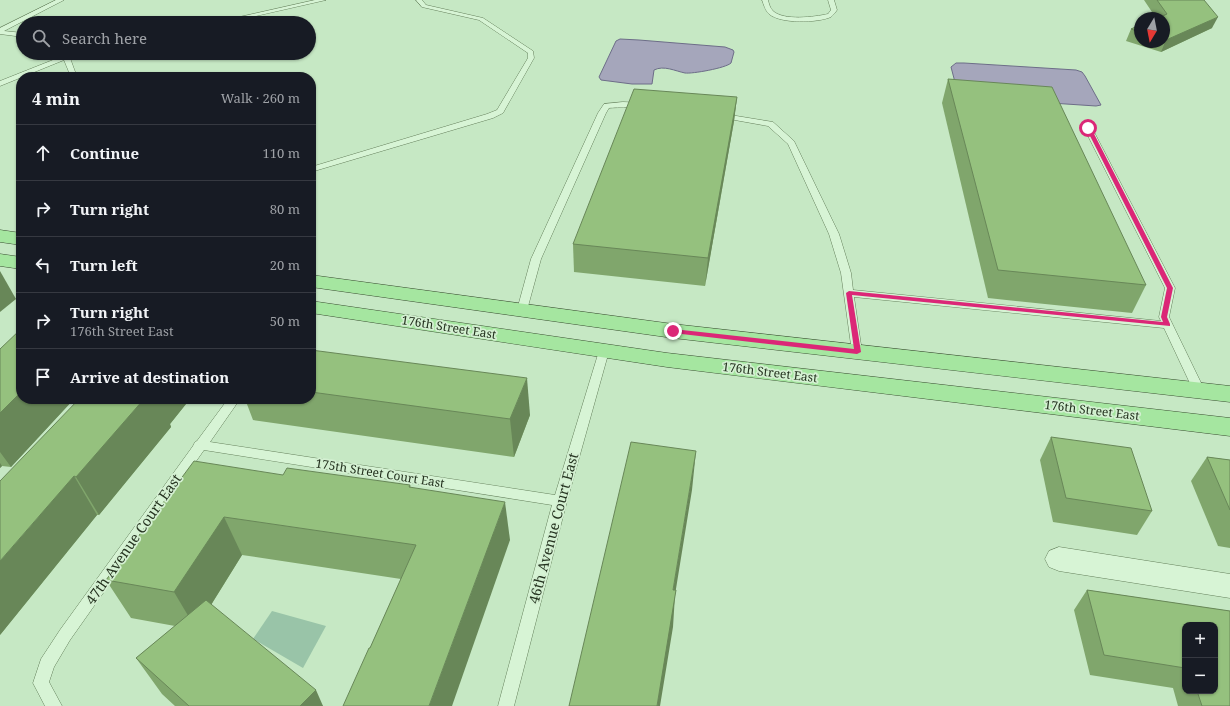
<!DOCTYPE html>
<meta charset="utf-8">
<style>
body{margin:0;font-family:"Noto Serif",serif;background:#20242c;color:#f1f3f6}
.controls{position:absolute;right:12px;bottom:12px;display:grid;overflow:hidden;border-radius:8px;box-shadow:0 1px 3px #0004}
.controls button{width:36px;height:36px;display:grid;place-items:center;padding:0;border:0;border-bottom:1px solid #363941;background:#171b24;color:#f1f3f6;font:20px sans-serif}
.compass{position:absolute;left:1134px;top:12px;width:36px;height:36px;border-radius:50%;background:#171b24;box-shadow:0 1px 3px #0004;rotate:190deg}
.stop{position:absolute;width:12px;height:12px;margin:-9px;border:3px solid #db2777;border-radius:50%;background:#fff}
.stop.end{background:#db2777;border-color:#fff;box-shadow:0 1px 4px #0008}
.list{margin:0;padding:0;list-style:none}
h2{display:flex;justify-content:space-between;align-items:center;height:52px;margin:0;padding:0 16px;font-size:17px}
h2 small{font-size:13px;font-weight:400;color:#9ea1a6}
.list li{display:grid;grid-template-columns:26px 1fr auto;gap:12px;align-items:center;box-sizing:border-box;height:56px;padding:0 16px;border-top:1px solid #363941}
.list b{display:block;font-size:15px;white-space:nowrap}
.list p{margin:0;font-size:13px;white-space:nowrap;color:#9ea1a6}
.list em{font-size:13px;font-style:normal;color:#9ea1a6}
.icon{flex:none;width:22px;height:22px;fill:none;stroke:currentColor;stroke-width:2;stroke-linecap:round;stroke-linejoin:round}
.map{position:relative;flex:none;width:1230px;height:706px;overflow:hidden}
.search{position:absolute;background:#171b24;box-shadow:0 1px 3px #0004;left:16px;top:16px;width:300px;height:44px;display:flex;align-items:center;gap:10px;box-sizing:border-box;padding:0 14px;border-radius:22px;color:#9ea1a6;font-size:15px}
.panel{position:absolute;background:#171b24;box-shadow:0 1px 3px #0004;left:16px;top:72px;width:300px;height:332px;border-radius:16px}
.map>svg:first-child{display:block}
</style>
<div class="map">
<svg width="1230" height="706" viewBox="0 0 1230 706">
<rect width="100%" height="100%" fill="#c6e8c4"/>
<polygon fill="#99c4a8" points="272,611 326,626 303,668 253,639"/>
<g fill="#a5a6bb" stroke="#6d6d88">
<path d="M620,39L639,40L725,47L733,50L734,52L731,63C726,68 692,74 685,73C675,71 664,65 654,70L652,84H632L601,80L599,77L616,41Z"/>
<polygon points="956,63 964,63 1076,70 1082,72 1085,76 1101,105 1096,106 1006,100 956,86 951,67"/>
</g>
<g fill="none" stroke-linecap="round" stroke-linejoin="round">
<defs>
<g id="lane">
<polygon points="56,0 64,0 4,31 23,33 23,37 0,34 0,28"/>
<polygon points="315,0 326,0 225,23 213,23"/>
<polygon points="416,0 422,0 426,5 483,18 533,51 534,58 503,113 493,118 311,172 311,167 487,114 497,110 528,58 528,53 479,20 422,7"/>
<path d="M762,0H768C769,4 770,8 773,11C784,21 814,17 828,14L831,10L828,0H834L837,10C835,13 833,15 831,17C817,23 781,24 769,14C765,10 764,5 762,0Z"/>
<polygon points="62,53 69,54 82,53 70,58 77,77 71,77 64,60 0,86 0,81 63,56"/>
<path d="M623,102L643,103L647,105C642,108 617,107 609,108L606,113L541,259L527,310L526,312H518L517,310L531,259L598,113L604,104Z"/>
<polygon points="718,113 773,122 794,141 839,234 851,273 853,290 1161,321 1159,317 1165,288 1084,128 1085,126 1091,126 1175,288 1169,317 1205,391 1203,394 1195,394 1164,328 854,297 862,352 861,355 853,355 852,352 841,273 829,234 788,144 768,126 718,117"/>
<polygon points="604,347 608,348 609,351 567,501 514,706 498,706 552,505 204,450 70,640 54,667 49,682 62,706 45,706 33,683 41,659 60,630 193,446 195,442 197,441 228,399 240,399 210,442 555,495 599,351 600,348"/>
</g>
<polygon id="street" points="1059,547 1230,574 1230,598 1059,571 1049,567 1045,559 1049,551"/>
<g id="primary">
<polygon points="0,230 21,233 21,245 0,242"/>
<polygon points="0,254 21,257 21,269 0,266"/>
<polygon points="311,275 673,324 1230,386 1230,402 673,338 311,287"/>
<polygon points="311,301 667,353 1230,418 1230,436 667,367 311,313"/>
</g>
</defs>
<use href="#lane" stroke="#65805c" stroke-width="1"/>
<use href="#street" stroke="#65805c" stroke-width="1"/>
<use href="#primary" stroke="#394e30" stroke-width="1"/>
<use href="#lane" fill="#d7f4d5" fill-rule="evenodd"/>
<use href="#street" fill="#d7f4d5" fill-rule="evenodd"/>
<use href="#primary" fill="#a5e6a0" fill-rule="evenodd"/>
</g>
<g fill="#80a66c" fill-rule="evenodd">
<polygon points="1144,0 1204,0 1212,28 1161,52 1126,41 1131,29 1140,25 1140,42 1164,42 1164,18 1156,18"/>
<polygon points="948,79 1146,285 1132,313 988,298 942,103"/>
<polygon points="737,97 734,121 705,286 574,272 573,244"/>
<polygon points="0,349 21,399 74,399 11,467 2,466 0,468"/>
<polygon points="311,350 530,415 514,457 253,420 245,399 311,399"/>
<polygon points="79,399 190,399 170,424 171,427 99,515 97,515 0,635"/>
<polygon points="1051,437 1152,511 1137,535 1053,522 1040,460"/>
<polygon points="1207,457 1230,460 1230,548 1218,546 1191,481"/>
<polygon points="283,475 410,485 411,488 510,540 370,648 401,579 242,555 211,605 323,706 175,706 162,694 136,658 175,626 131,618 106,580"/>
<path d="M1087,590L1230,611V706H1178L1173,688L1090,675L1074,610ZM1185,625L1215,691H1185Z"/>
</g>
<g fill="#688758">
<polygon points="1218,17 1212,28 1161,52 1166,40"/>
<polygon points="737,97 734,121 705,286 708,258"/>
<polygon points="0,271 16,299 0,312"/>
<polygon points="527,378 530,415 514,457 510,419"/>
<polygon points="21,392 21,399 74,399 11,467 0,452 0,413"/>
<polygon points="144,399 190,399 170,424 171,427 99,515 76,477"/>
<polygon points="696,451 692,490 675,595 673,627 660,706 657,706 673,590"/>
<polygon points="0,463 2,466 0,468"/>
<polygon points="74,476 97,515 0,635 0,561"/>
<polygon points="505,502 510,540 452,706 429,706"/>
<polygon points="224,517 242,555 196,629 174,592"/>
<polygon points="316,690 323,706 300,706"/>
</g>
<g fill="#95c17e" stroke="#688758">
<polygon points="1157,0 1204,0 1218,17 1166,40 1164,39 1164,18 1158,18 1167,14"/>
<polygon points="1140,25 1140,32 1131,29"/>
<polygon points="948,79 1052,87 1146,285 998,270"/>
<polygon points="634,89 737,97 708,258 573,244"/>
<polygon points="21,329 21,392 0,413 0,349"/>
<polygon points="311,350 527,378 510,419 311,392"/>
<polygon points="79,399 144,399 76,477 74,476 0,561 0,481"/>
<polygon points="1051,437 1131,448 1152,511 1066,498"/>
<polygon points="631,442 696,451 673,590 676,590 657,706 569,706"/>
<polygon points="1207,457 1230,460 1230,510"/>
<polygon points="194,461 283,475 287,468 410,485 409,487 505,502 429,706 343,706 369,648 370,648 416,545 224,517 174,592 106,580"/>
<polygon points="1087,590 1230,611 1230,706 1202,706 1197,691 1215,691 1215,625 1185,625 1185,668 1104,655"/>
<polygon points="206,600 316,690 300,706 189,706 136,658"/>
</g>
<polygon fill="#db2777" points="1088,127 1091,128 1173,288 1167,317 1170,324 1170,326 852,295 861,352 857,354 673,333 670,331 673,329 854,349 846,293 849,291 1163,322 1161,317 1167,288 1086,128"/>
<g text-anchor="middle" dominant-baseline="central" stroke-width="3.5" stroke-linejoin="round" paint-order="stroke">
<g font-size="12" fill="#24321f" stroke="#d4f0d2">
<text transform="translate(449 327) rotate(9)">176th Street East</text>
<text transform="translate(770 372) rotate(7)">176th Street East</text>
<text transform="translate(1092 410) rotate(7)">176th Street East</text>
<text transform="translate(380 473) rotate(9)">175th Street Court East</text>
</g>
<g font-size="14" fill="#24321f" stroke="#d4f0d2">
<text transform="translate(553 528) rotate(-75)">46th Avenue Court East</text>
<text transform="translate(133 539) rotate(-55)">47th Avenue Court East</text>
</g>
</g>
</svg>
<div class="controls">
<button>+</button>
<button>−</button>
</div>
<svg class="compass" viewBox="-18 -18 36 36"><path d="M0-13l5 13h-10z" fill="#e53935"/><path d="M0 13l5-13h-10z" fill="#9ea1a6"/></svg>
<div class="stop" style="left:1088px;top:128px"></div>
<div class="stop end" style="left:673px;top:331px"></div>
<div class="search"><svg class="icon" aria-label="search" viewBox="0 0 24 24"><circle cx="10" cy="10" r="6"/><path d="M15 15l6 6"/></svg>Search here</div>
<section class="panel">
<h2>4 min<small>Walk · 260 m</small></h2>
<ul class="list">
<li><svg class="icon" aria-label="ahead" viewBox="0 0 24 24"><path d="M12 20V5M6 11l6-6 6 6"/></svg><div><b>Continue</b></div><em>110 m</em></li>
<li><svg class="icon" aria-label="right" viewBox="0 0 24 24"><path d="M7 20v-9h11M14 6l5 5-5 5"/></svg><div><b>Turn right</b></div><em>80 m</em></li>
<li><svg class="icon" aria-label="left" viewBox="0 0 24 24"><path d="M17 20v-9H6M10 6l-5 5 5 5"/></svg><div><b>Turn left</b></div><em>20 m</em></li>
<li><svg class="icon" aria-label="right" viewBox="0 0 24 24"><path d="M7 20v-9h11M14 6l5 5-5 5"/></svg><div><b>Turn right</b><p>176th Street East</p></div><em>50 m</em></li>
<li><svg class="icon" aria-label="arrive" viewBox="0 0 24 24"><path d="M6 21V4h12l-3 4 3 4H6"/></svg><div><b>Arrive at destination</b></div></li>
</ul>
</section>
</div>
